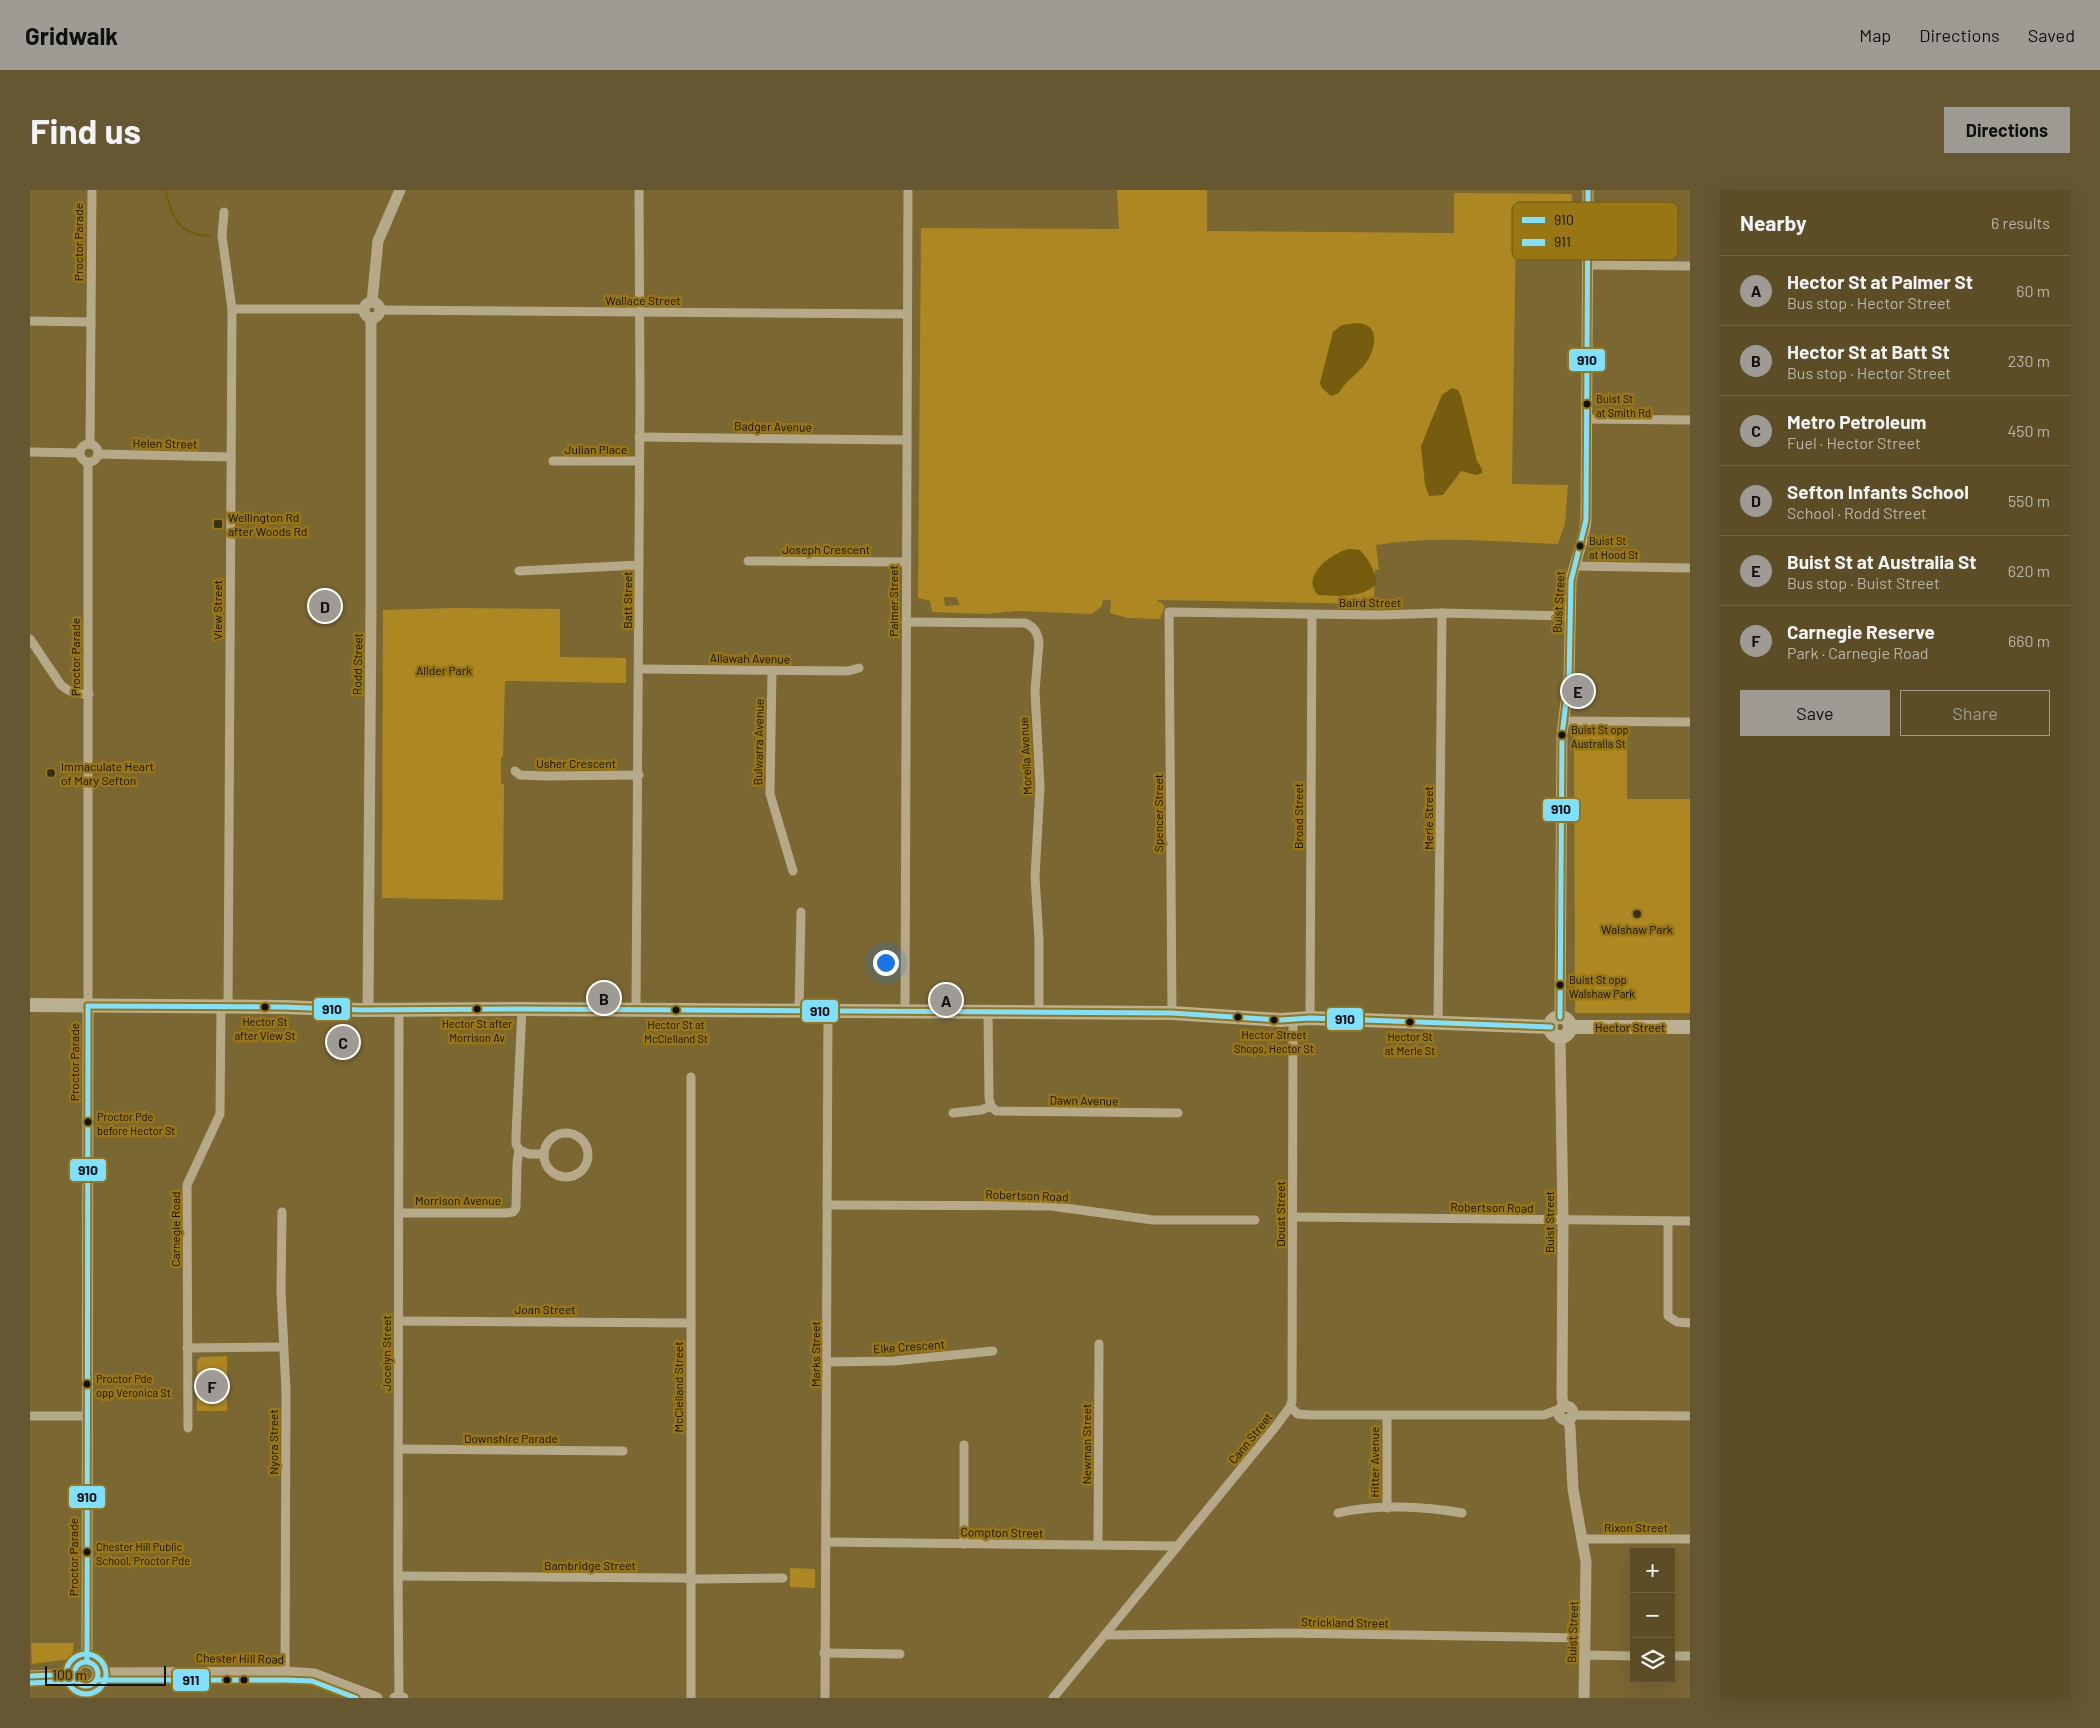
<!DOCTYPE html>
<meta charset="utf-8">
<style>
body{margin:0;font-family:Barlow,sans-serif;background:#655732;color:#f1f3f6}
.controls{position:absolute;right:15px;bottom:15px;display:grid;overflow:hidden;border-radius:0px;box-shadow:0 5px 20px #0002}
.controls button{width:45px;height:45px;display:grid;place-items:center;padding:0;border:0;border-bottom:1px solid #716443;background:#5c4d26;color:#f1f3f6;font:25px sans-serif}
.scale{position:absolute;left:15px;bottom:12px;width:121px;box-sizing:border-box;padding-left:5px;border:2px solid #111;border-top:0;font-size:14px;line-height:18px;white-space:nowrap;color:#111;-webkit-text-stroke:4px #987614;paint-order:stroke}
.you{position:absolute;left:855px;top:772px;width:18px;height:18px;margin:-12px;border:4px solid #fff;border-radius:50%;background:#1a73e8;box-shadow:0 0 0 8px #1a73e833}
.badge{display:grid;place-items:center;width:32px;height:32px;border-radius:50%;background:#9d9b94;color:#111;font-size:16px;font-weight:700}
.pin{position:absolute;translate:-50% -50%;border:2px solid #fff;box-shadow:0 1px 5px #0006}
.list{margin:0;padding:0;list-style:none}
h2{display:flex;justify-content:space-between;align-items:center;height:65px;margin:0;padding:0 20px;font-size:21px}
h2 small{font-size:16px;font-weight:400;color:#b8b4a7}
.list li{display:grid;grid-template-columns:32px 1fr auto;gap:15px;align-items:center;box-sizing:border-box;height:70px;padding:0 20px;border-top:1px solid #716443}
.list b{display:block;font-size:19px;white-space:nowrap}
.list p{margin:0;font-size:16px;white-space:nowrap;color:#b8b4a7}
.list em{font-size:16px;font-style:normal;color:#b8b4a7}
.actions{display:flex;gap:10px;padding:15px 20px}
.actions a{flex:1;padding:11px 0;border:1px solid #9d9b94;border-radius:0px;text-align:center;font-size:18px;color:#9d9b94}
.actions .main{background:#9d9b94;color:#111}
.icon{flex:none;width:28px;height:28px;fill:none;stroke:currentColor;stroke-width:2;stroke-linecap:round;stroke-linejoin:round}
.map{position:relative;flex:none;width:1660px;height:1508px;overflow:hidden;border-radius:0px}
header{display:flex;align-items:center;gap:30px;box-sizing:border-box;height:70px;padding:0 25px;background:#9d9b94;color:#111}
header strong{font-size:24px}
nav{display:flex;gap:28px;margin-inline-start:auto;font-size:18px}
.intro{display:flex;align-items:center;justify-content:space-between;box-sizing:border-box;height:120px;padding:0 30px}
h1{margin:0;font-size:35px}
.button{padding:12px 22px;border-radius:0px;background:#9d9b94;color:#111;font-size:18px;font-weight:700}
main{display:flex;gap:30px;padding:0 30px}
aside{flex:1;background:#5c4d26;border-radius:0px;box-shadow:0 5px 20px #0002}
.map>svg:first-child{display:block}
</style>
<header>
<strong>Gridwalk</strong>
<nav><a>Map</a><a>Directions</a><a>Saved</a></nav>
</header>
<div class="intro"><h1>Find us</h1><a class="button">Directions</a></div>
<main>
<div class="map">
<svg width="1660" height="1508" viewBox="0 0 1660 1508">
<rect width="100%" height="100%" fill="#7a6732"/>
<g fill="#ac8722" fill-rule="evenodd">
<path d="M1087,0H1177V41L1424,43V3L1542,4V37L1486,36L1482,294L1538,295L1535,334L1528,354C1468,352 1405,345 1346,355L1349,380L1345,379L1344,414L1127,410L1135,416L1130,429L1097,428L1080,423L1081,410H1073L1072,416L1062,424L986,421L956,424L902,422L900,411L888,408L891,38L1089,39ZM914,407H926L930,415L915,416Z"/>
<polygon points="422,418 530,419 530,467 596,468 596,493 475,491 473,566 471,569 471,593 474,595 473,710 352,708 353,420"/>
<polygon points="1544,540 1597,540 1597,609 1660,609 1660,823 1545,823"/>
<polygon points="197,1166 197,1221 167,1221 167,1171 171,1167"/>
<polygon points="760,1378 785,1379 785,1398 760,1397"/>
<polygon points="1,1453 44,1453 42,1469 2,1474"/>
</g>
<g fill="#755c0f">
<path d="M1327,133C1348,134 1347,153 1339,168C1334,177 1326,184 1318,191C1312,197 1310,205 1301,206L1292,198L1290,193L1303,142L1312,135Z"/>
<polygon points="1422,198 1428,200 1431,206 1447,271 1452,279 1452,283 1446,285 1431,281 1413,305 1399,306 1395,295 1391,256 1412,205"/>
<path d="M1320,359L1330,360C1339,370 1346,381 1346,395C1329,409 1308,406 1288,405C1270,386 1302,362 1320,359Z"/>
</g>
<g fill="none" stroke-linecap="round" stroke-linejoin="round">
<path stroke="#755c0f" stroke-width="2.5" d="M135,0C143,27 147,44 179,46"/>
<g stroke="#b6a989" stroke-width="9">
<polyline points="194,22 192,46 202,119 198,818"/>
<polyline points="1558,75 1660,76"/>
<polyline points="202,119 334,119"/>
<polyline points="349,120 877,124"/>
<polyline points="0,131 61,132"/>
<polyline points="1556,229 1660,230"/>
<polyline points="609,247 876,250"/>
<circle cx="59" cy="263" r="9"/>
<polyline points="60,254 62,0"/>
<polyline points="0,262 50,263"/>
<polyline points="68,264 201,267"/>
<polyline points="523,271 609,271"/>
<polyline points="718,371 875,372"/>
<polyline points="1544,376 1660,378"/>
<polyline points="489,381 609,375"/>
<path d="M876,432L995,433C1004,436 1008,443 1009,453L1005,501L1010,597L1005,687L1009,750V823"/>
<path d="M0,449L31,495C40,503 47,504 59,504"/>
<polyline points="609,479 818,481 829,478"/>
<polyline points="742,480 740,604 763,681"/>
<polyline points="1533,531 1660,532"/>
<polyline points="485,581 490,585 517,586 609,585"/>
<polyline points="58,816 58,272"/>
<polyline points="369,820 368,1386 369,1507"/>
<polyline points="606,820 610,206 609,0"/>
<polyline points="769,821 771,722"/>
<polyline points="875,821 878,0"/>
<polyline points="958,822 959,908 961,916 966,921 1148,923"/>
<polyline points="1142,823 1139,422 1350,425 1412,423 1540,426"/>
<polyline points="1280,828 1282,424"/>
<polyline points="1408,833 1412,423"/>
<polyline points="923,923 951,920 961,916"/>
<circle cx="536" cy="965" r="22"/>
<polyline points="489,960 499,964 514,964"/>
<polyline points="797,1015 1021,1016 1123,1030 1225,1030"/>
<polyline points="252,1022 251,1102 256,1200 255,1482"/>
<polyline points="369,1023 476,1023 483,1022 486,1018 487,974 489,960 486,954 486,946 492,819"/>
<polyline points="1263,1027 1660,1031"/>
<polyline points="1638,1031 1638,1126 1647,1132 1660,1133"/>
<polyline points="369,1131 661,1133"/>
<polyline points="157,1158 253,1157"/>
<polyline points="797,1172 864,1171 963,1161"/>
<polyline points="1260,1217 1268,1224 1282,1225 1514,1225 1532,1218"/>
<polyline points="1542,1225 1660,1226"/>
<polyline points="0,1226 57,1226"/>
<polyline points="158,1238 157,995 190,924 191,818"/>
<polyline points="368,1259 593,1261"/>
<polyline points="1357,1318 1357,1226"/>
<path d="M1308,1323C1345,1314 1394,1316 1432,1323"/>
<polyline points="1553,1349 1660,1349"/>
<polyline points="796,1352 1148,1356"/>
<polyline points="934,1354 934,1255"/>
<polyline points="1068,1355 1069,1154"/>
<polyline points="368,1386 653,1388 666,1389 753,1388"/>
<polyline points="1075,1445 1256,1443 1554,1448"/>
<polyline points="794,1463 870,1464"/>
<polyline points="1554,1465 1604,1466"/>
<polyline points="1641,1466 1660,1466"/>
<polyline points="661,1508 661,887"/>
<polyline points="795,1508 798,821"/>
<polyline points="1023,1508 1246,1236 1260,1217 1262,1211 1263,830"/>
</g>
<g stroke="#b6a989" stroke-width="11">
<polyline points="342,112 348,51 370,0"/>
<circle cx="342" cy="120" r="8"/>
<polyline points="338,820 341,413 341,128"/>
<path d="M1530,827L1532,545L1539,488L1541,391C1545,370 1554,352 1556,330L1558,0"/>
<polyline points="1530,846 1533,1031 1532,1208 1534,1217"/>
<circle cx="1536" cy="1223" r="7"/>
<polyline points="1538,1229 1540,1237 1543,1299 1556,1372 1554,1508"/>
<polyline points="57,1471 58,816"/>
<circle cx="56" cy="1484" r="12"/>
<polyline points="68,1483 255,1482 284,1484 347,1508"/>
<polyline points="0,1486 43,1484"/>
<polyline points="365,1508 373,1508"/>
</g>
<g stroke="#bbaf91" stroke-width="14">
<polyline points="0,815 254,817 330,820 492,819 1142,823 1251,830 1280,828 1521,837"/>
<circle cx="1530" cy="837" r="10"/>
<polyline points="1540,837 1660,837"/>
</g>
<defs>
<g id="bus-1">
<polyline points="58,816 254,817 330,820 492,819 1142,823 1251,830 1280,828 1521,837"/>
<polyline points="1530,827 1532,545 1539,488 1541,391 1556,330 1558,0"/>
<polyline points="57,1471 58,816"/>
<circle cx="56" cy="1484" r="12"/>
<polyline points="0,1486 43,1484"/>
</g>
<g id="bus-2">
<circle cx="56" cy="1484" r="20"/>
<polyline points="68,1490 255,1490 282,1491 326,1508"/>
<polyline points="0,1493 43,1491"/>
</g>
</defs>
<use href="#bus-1" stroke="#987614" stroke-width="9"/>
<use href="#bus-2" stroke="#987614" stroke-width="9"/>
<use href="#bus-1" stroke="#80e0ff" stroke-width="5"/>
<use href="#bus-2" stroke="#80e0ff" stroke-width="5"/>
</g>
<g fill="#111" stroke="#987614" stroke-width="2">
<circle cx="1557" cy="214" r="4.5"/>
<circle cx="1550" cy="356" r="4.5"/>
<circle cx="1532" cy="545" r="4.5"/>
<circle cx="1530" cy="795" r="4.5"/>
<circle cx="235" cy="817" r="4.5"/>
<circle cx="447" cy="819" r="4.5"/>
<circle cx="646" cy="820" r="4.5"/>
<circle cx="1208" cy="827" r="4.5"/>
<circle cx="1244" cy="830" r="4.5"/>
<circle cx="1380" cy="832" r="4.5"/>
<circle cx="58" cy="932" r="4.5"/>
<circle cx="57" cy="1194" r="4.5"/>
<circle cx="57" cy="1362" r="4.5"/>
<circle cx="197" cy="1490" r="4.5"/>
<circle cx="214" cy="1490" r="4.5"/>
</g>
<g fill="#362f1d" stroke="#987614" stroke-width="2">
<rect x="183" y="329" width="10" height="10" rx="2.5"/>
<circle cx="21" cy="583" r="5"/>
<circle cx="1607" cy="724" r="5"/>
</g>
<g text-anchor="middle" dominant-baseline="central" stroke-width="5" stroke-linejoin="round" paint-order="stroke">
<g font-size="11" fill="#111" stroke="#987614" text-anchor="start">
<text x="1566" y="208">Buist St<tspan x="1566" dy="14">at Smith Rd</tspan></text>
<text x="1559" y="350">Buist St<tspan x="1559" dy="14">at Hood St</tspan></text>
<text x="1541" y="539">Buist St opp<tspan x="1541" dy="14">Australia St</tspan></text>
<text x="1539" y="789">Buist St opp<tspan x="1539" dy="14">Walshaw Park</tspan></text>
<text x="235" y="831" text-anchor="middle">Hector St<tspan x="235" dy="14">after View St</tspan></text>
<text x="447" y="833" text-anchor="middle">Hector St after<tspan x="447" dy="14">Morrison Av</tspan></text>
<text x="646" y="834" text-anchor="middle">Hector St at<tspan x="646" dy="14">McClelland St</tspan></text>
<text x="1244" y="844" text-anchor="middle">Hector Street<tspan x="1244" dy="14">Shops, Hector St</tspan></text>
<text x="1380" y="846" text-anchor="middle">Hector St<tspan x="1380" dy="14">at Merle St</tspan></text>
<text x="67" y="926">Proctor Pde<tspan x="67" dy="14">before Hector St</tspan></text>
<text x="66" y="1188">Proctor Pde<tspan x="66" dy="14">opp Veronica St</tspan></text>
<text x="66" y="1356">Chester Hill Public<tspan x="66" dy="14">School, Proctor Pde</tspan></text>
</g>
<g font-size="12" fill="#111" stroke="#987614">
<text transform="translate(48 52) rotate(-90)">Proctor Parade</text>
<text x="613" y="110">Wallace Street</text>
<text transform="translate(743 236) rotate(1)">Badger Avenue</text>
<text transform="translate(135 253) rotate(1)">Helen Street</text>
<text x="566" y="259">Julian Place</text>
<text x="796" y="359">Joseph Crescent</text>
<text transform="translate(597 410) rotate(-90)">Batt Street</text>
<text transform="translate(863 411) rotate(-90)">Palmer Street</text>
<text x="1340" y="412">Baird Street</text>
<text transform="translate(1528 412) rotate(-87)">Buist Street</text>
<text transform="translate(187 420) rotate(-90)">View Street</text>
<text transform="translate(45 467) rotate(-90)">Proctor Parade</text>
<text transform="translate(720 468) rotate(1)">Allawah Avenue</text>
<text transform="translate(327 474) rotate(-89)">Rodd Street</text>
<text transform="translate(728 552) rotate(-89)">Bulwarra Avenue</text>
<text transform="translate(995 566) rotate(-93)">Morella Avenue</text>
<text x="546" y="573">Usher Crescent</text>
<text transform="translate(1128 623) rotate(-90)">Spencer Street</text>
<text transform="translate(1268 626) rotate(-90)">Broad Street</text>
<text transform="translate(1398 628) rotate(-90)">Merle Street</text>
<text x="1600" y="837">Hector Street</text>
<text transform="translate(44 872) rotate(-90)">Proctor Parade</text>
<text transform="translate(1054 910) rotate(1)">Dawn Avenue</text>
<text transform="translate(997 1005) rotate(2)">Robertson Road</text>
<text x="428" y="1010">Morrison Avenue</text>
<text transform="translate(1462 1017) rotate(1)">Robertson Road</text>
<text transform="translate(1250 1024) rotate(-90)">Doust Street</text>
<text transform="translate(1519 1032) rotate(-90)">Buist Street</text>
<text transform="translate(145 1039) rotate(-90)">Carnegie Road</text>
<text x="515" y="1119">Joan Street</text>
<text transform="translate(879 1156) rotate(-4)">Elke Crescent</text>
<text transform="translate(356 1163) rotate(-90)">Jocelyn Street</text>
<text transform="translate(785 1164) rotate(-90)">Marks Street</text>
<text transform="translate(648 1197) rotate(-90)">McClelland Street</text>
<text x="481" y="1248">Downshire Parade</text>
<text transform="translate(1220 1248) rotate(-51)">Cann Street</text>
<text transform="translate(243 1252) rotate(-90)">Nyora Street</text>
<text transform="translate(1056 1254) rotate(-90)">Newman Street</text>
<text transform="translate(1344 1272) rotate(-90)">Hitter Avenue</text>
<text x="1606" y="1337">Rixon Street</text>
<text transform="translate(972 1342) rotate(1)">Compton Street</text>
<text transform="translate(43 1367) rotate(-90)">Proctor Parade</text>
<text x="560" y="1375">Bambridge Street</text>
<text transform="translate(1315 1432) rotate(1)">Strickland Street</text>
<text transform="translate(1542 1442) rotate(-88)">Buist Street</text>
<text transform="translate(210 1468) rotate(1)">Chester Hill Road</text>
</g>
<g font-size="12" fill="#111" stroke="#987614" text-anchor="start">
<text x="198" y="327">Wellington Rd<tspan x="198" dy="14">after Woods Rd</tspan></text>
<text x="31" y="576">Immaculate Heart<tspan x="31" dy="14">of Mary Sefton</tspan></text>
<text x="1607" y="739" text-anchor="middle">Walshaw Park</text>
</g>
<g font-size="12" fill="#111" stroke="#987614">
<text x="414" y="480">Allder Park</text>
</g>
</g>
<rect x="1482" y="12" width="166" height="58" rx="8" fill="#987614" stroke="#705813" stroke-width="1"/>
<rect x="1492" y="27" width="23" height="6" fill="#80e0ff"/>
<rect x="1492" y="49" width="23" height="7" fill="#80e0ff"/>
<g font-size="14" fill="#111">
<text x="1524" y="35">910</text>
<text x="1524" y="57">911</text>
</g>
<g stroke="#987614" stroke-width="2">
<rect x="1538" y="158" width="38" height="24" rx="5" fill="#80e0ff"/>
<rect x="1512" y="608" width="38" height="24" rx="5" fill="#80e0ff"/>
<rect x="283" y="807" width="38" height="24" rx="5" fill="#80e0ff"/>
<rect x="771" y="809" width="38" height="24" rx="5" fill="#80e0ff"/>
<rect x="1296" y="817" width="38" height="24" rx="5" fill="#80e0ff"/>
<rect x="39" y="968" width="38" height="24" rx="5" fill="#80e0ff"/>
<rect x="38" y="1295" width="38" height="24" rx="5" fill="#80e0ff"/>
<rect x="142" y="1478" width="38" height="24" rx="5" fill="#80e0ff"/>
</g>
<g font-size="14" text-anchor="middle" font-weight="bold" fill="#111">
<text x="1557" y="175">910</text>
<text x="1531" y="624">910</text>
<text x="302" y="824">910</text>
<text x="790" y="826">910</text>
<text x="1315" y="834">910</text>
<text x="58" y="985">910</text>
<text x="57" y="1312">910</text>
<text x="161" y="1495">911</text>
</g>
</svg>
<div class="controls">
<button>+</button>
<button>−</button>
<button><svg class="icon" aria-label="layers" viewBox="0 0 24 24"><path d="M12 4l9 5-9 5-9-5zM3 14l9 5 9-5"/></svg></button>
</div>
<div class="scale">100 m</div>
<div class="you"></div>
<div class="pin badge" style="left:916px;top:810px">A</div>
<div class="pin badge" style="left:574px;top:808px">B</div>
<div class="pin badge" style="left:313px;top:852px">C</div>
<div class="pin badge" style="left:295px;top:416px">D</div>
<div class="pin badge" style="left:1548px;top:501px">E</div>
<div class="pin badge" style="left:182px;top:1196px">F</div>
</div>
<aside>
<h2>Nearby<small>6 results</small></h2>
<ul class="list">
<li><span class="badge">A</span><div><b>Hector St at Palmer St</b><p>Bus stop · Hector Street</p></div><em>60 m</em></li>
<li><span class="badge">B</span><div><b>Hector St at Batt St</b><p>Bus stop · Hector Street</p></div><em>230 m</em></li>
<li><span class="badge">C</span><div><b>Metro Petroleum</b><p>Fuel · Hector Street</p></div><em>450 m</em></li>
<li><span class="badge">D</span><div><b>Sefton Infants School</b><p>School · Rodd Street</p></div><em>550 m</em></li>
<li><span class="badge">E</span><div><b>Buist St at Australia St</b><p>Bus stop · Buist Street</p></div><em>620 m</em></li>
<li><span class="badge">F</span><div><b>Carnegie Reserve</b><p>Park · Carnegie Road</p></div><em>660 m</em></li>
</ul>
<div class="actions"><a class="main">Save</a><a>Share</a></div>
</aside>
</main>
